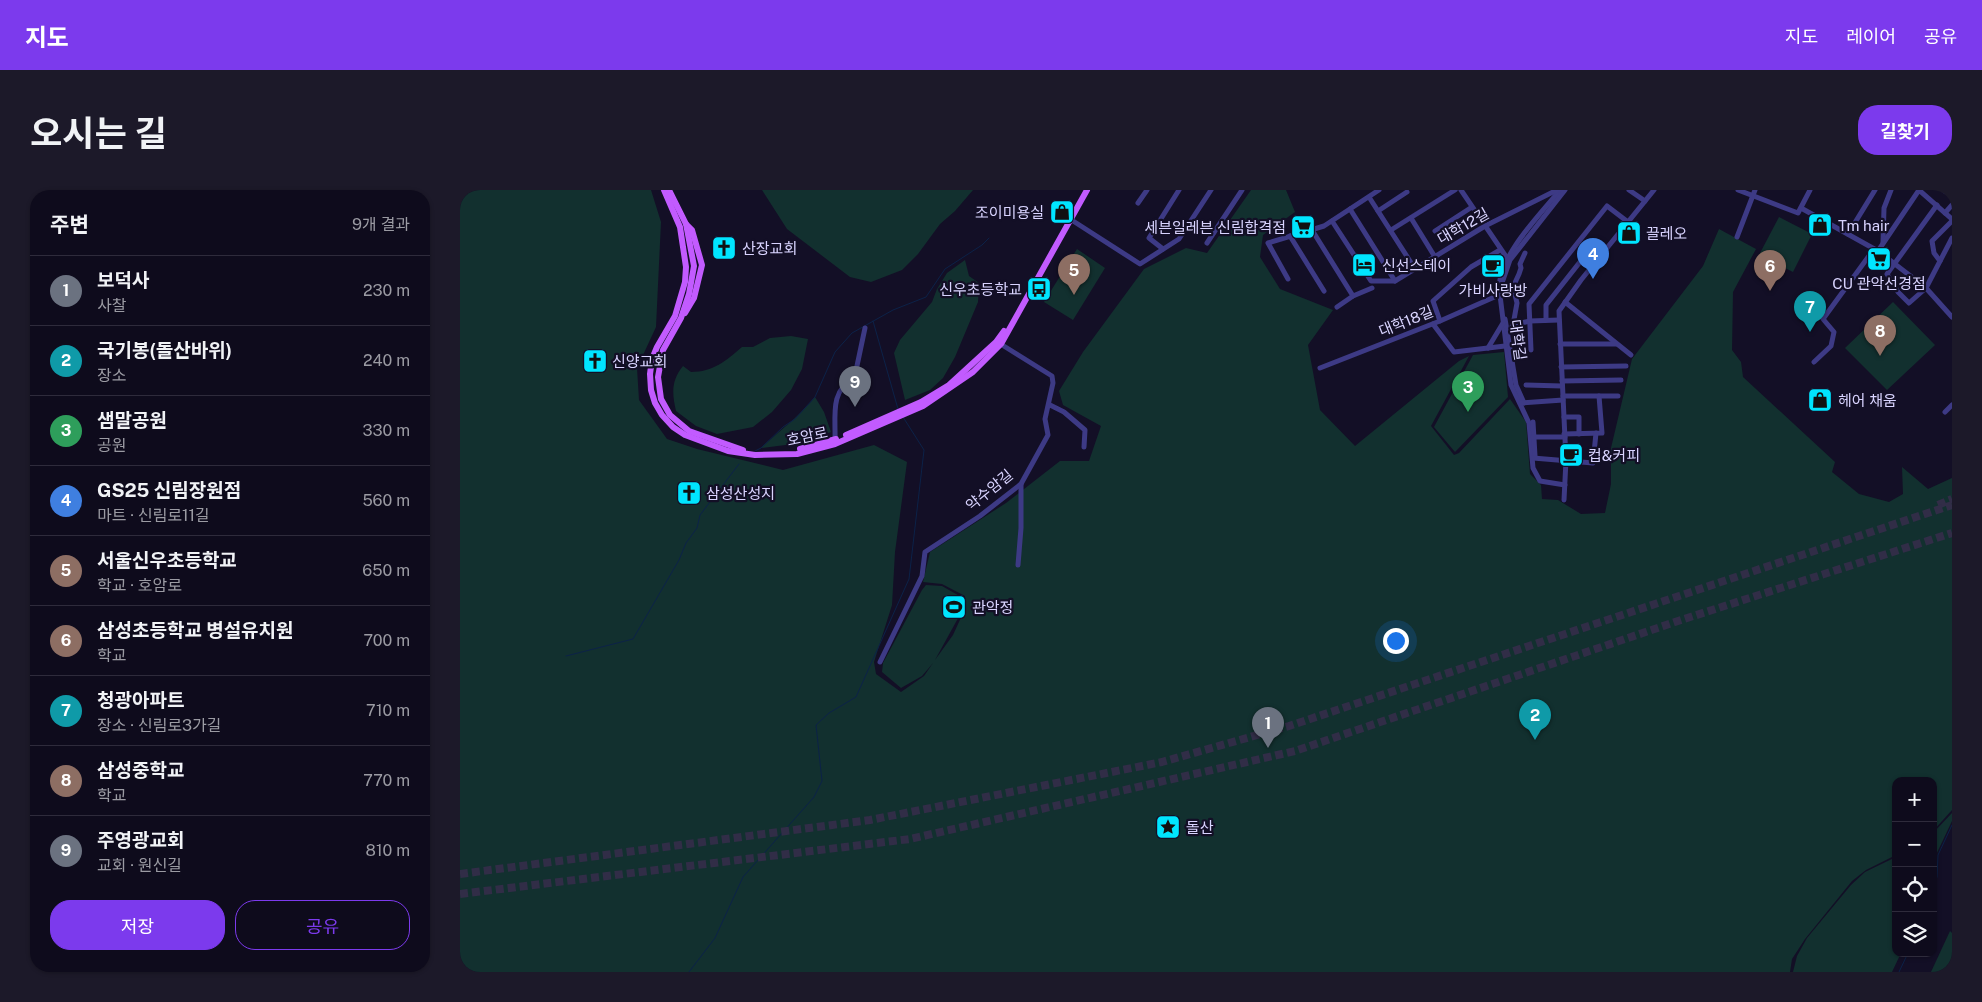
<!DOCTYPE html>
<html lang="ko">
<meta charset="utf-8">
<style>
body{margin:0;font-family:"Public Sans","Noto Sans KR",sans-serif;background:#1c1929;color:#f1f3f6}
.controls{position:absolute;right:15px;bottom:15px;display:grid;overflow:hidden;border-radius:10px;box-shadow:0 1px 4px #0004}
.controls button{width:45px;height:45px;display:grid;place-items:center;padding:0;border:0;border-bottom:1px solid #2e2b3b;background:#0e0b1c;color:#f1f3f6;font:25px sans-serif}
.you{position:absolute;left:935px;top:450px;width:18px;height:18px;margin:-12px;border:4px solid #fff;border-radius:50%;background:#1a73e8;box-shadow:0 0 0 8px #1a73e833}
.badge{display:grid;place-items:center;width:32px;height:32px;border-radius:50%;background:#7c3aed;color:#fff;font-size:16px;font-weight:700}
.pin{position:absolute;translate:-50% -41px;filter:drop-shadow(0 1px 2px #0008)}
.pin::after{content:'';position:absolute;top:26px;width:18px;height:15px;background:inherit;clip-path:polygon(0 0,100% 0,50% 100%)}
.list{margin:0;padding:0;list-style:none}
h2{display:flex;justify-content:space-between;align-items:center;height:65px;margin:0;padding:0 20px;font-size:21px}
h2 small{font-size:16px;font-weight:400;color:#9b9ba3}
.list li{display:grid;grid-template-columns:32px 1fr auto;gap:15px;align-items:center;box-sizing:border-box;height:70px;padding:0 20px;border-top:1px solid #2e2b3b}
.list b{display:block;font-size:19px;white-space:nowrap}
.list p{margin:0;font-size:16px;white-space:nowrap;color:#9b9ba3}
.list em{font-size:16px;font-style:normal;color:#9b9ba3}
.actions{display:flex;gap:10px;padding:15px 20px}
.actions a{flex:1;padding:11px 0;border:1px solid #7c3aed;border-radius:20px;text-align:center;font-size:18px;color:#7c3aed}
.actions .main{background:#7c3aed;color:#fff}
.icon{flex:none;width:28px;height:28px;fill:none;stroke:currentColor;stroke-width:2;stroke-linecap:round;stroke-linejoin:round}
.map{position:relative;flex:none;width:1492px;height:782px;overflow:hidden;border-radius:20px}
header{display:flex;align-items:center;gap:30px;box-sizing:border-box;height:70px;padding:0 25px;background:#7c3aed;color:#fff}
header strong{font-size:24px}
nav{display:flex;gap:28px;margin-inline-start:auto;font-size:18px}
.intro{display:flex;align-items:center;justify-content:space-between;box-sizing:border-box;height:120px;padding:0 30px}
h1{margin:0;font-size:35px}
.button{padding:12px 22px;border-radius:20px;background:#7c3aed;color:#fff;font-size:18px;font-weight:700}
main{display:flex;gap:30px;padding:0 30px}
aside{flex:1;background:#0e0b1c;border-radius:20px;box-shadow:0 1px 4px #0004}
.map>svg:first-child{display:block}
</style>
<header>
<strong>지도</strong>
<nav><a>지도</a><a>레이어</a><a>공유</a></nav>
</header>
<div class="intro"><h1>오시는 길</h1><a class="button">길찾기</a></div>
<main>
<aside>
<h2>주변<small>9개 결과</small></h2>
<ul class="list">
<li><span class="badge" style="background:#6b7280">1</span><div><b>보덕사</b><p>사찰</p></div><em>230 m</em></li>
<li><span class="badge" style="background:#0f9aa8">2</span><div><b>국기봉(돌산바위)</b><p>장소</p></div><em>240 m</em></li>
<li><span class="badge" style="background:#2e9e5b">3</span><div><b>샘말공원</b><p>공원</p></div><em>330 m</em></li>
<li><span class="badge" style="background:#3f7fe0">4</span><div><b>GS25 신림장원점</b><p>마트 · 신림로11길</p></div><em>560 m</em></li>
<li><span class="badge" style="background:#8d6e63">5</span><div><b>서울신우초등학교</b><p>학교 · 호암로</p></div><em>650 m</em></li>
<li><span class="badge" style="background:#8d6e63">6</span><div><b>삼성초등학교 병설유치원</b><p>학교</p></div><em>700 m</em></li>
<li><span class="badge" style="background:#0f9aa8">7</span><div><b>청광아파트</b><p>장소 · 신림로3가길</p></div><em>710 m</em></li>
<li><span class="badge" style="background:#8d6e63">8</span><div><b>삼성중학교</b><p>학교</p></div><em>770 m</em></li>
<li><span class="badge" style="background:#6b7280">9</span><div><b>주영광교회</b><p>교회 · 원신길</p></div><em>810 m</em></li>
</ul>
<div class="actions"><a class="main">저장</a><a>공유</a></div>
</aside>
<div class="map">
<svg width="1492" height="782" viewBox="0 0 1492 782">
<rect width="100%" height="100%" fill="#130f26"/>
<g fill="#12302f">
<polygon points="0,0 191,0 201,32 196,137 177,178 179,210 207,249 237,259 323,280 414,255 447,272 435,362 432,415 414,472 416,484 441,502 464,486 473,473 462,486 441,498 422,482 423,473 462,400 466,395 482,396 503,408 502,421 475,470 493,445 504,421 505,406 482,394 463,392 470,362 546,313 600,271 629,271 641,236 603,215 599,201 623,162 684,79 726,58 747,63 791,0 826,0 835,22 803,45 800,67 820,99 873,120 848,155 860,220 895,256 999,171 1009,166 971,236 994,265 999,263 1050,209 1066,232 1070,284 1081,295 1082,309 1098,310 1121,324 1145,323 1151,294 1151,258 1172,169 1243,76 1259,39 1296,59 1273,102 1272,160 1281,172 1283,187 1375,272 1372,282 1399,304 1429,312 1443,304 1442,277 1468,299 1492,288 1492,620 1473,641 1473,591 1436,591 1436,665 1406,680 1392,691 1345,749 1332,769 1330,782 0,782"/>
<polygon points="302,0 513,0 495,21 480,34 458,64 442,80 411,92 390,87 327,39"/>
<polygon points="1319,27 1352,44 1333,82 1299,65"/>
<polygon points="617,59 645,78 613,130 584,112"/>
<polygon points="505,70 509,86 519,93 518,112 495,167 483,188 470,200 445,210 434,163 440,150 472,112 477,99 487,83"/>
<polygon points="1433,112 1475,155 1427,200 1385,158"/>
<path d="M331,146L348,149L342,179L331,200L312,222L293,237L257,244L236,236L216,221C212,203 211,191 223,176L231,182C253,182 266,171 282,157H293L310,148Z"/>
<polygon points="1044,162 1048,207 995,262 974,237 1013,165"/>
<path d="M355,207L364,222L371,242L341,253L301,258C319,241 339,227 355,207Z"/>
<polygon points="1492,623 1492,631 1475,667 1473,681 1473,643"/>
<polygon points="1436,667 1436,763 1441,763 1432,782 1333,782 1337,766 1347,748 1391,695 1405,682"/>
<polygon points="1490,741 1492,743 1492,782 1471,782"/>
</g>
<g fill="none" stroke-linecap="round" stroke-linejoin="round">
<g stroke="#0c2248" stroke-width="1">
<polyline points="413,131 438,219"/>
<polyline points="295,261 301,258 323,237 335,229 355,207 375,162 392,143 433,120 466,107 485,79 522,55 529,48"/>
<polyline points="106,466 173,449 219,370 226,353 237,338 240,325 279,274"/>
<polyline points="1473,698 1477,687 1478,665 1492,635"/>
<polyline points="229,782 255,748 283,687 354,607 362,591 356,535 369,523 396,507 449,389 464,260 443,227"/>
<polyline points="1439,782 1448,763"/>
</g>
<g stroke="#312d47" stroke-width="8" stroke-dasharray="8 4" stroke-linecap="butt">
<polyline points="1478,315 1492,309"/>
<polyline points="0,684 410,630 702,572 829,536 1492,315"/>
<polyline points="0,704 450,649 835,561 1221,430 1492,343"/>
</g>
<g stroke="#3d3a85" stroke-width="5">
<polyline points="1001,0 1047,68"/>
<path d="M1100,0C1079,26 1041,63 1039,97L1051,195L1069,233L1073,278L1080,291L1105,295"/>
<polyline points="1169,0 1185,11"/>
<polyline points="1278,0 1338,23 1350,0"/>
<polyline points="1483,0 1492,6"/>
<polyline points="909,7 955,79"/>
<polyline points="678,13 687,0"/>
<polyline points="1477,15 1427,84 1438,102 1449,113 1466,98 1492,48"/>
<polyline points="1341,18 1418,61 1466,98 1492,127"/>
<polyline points="890,19 935,91"/>
<polyline points="918,21 947,2"/>
<polyline points="1485,23 1492,15"/>
<polyline points="951,28 975,67"/>
<polyline points="610,29 680,74 719,49 751,0"/>
<polyline points="872,31 911,91 935,91 1025,36 1097,0"/>
<polyline points="852,40 893,106"/>
<polyline points="931,40 995,0"/>
<polyline points="975,41 1012,17"/>
<polyline points="1388,44 1415,0"/>
<polyline points="830,46 864,101"/>
<polyline points="1277,47 1295,0"/>
<polyline points="747,53 782,0"/>
<polyline points="1423,53 1424,18 1431,0"/>
<polyline points="703,59 689,48 719,0"/>
<polyline points="1418,61 1459,0 1492,29"/>
<polyline points="1480,71 1474,63 1472,51 1492,31"/>
<polyline points="828,89 808,53 864,36 919,0"/>
<polyline points="1042,93 1050,70 1105,0"/>
<polyline points="1105,112 1171,165"/>
<polyline points="877,117 893,106 912,98"/>
<polyline points="1045,129 1056,195 1064,213"/>
<polyline points="1086,130 1086,115 1131,58 1141,66"/>
<polyline points="980,131 973,111 1011,77 1040,60"/>
<polyline points="973,134 994,162 1045,156"/>
<polyline points="1053,135 1057,113 1053,97 1059,84 1061,78 1060,74 1065,63"/>
<polyline points="1048,143 1053,135 1070,131 1099,130"/>
<polyline points="1100,154 1156,154"/>
<polyline points="1028,158 1043,133"/>
<polyline points="1071,160 1069,114 1147,16 1168,32"/>
<polyline points="1354,172 1371,156 1374,142 1363,129 1414,59"/>
<polyline points="1101,177 1166,176"/>
<polyline points="860,178 980,131 1039,105"/>
<polyline points="1102,191 1161,190"/>
<polyline points="1066,195 1102,196"/>
<polyline points="1103,206 1158,206"/>
<polyline points="1061,213 1103,210"/>
<polyline points="590,215 604,222 625,240 624,257"/>
<polyline points="1485,222 1492,215"/>
<polyline points="1104,227 1119,227 1119,244"/>
<polyline points="1073,232 1075,266"/>
<polyline points="1104,244 1142,243 1139,206"/>
<polyline points="1073,247 1105,247"/>
<path d="M375,252C376,229 369,199 394,190L405,138"/>
<polyline points="1073,268 1133,273 1136,243"/>
<polyline points="1104,310 1106,270 1099,121 1121,90 1194,0"/>
<polyline points="558,375 561,338 561,294"/>
<polyline points="420,472 462,386 465,362 520,326 561,294 588,245 585,229 593,193 592,186 539,153"/>
</g>
<g stroke="#c25bff" stroke-width="6">
<polyline points="204,0 220,37 226,77 225,92 215,126 197,157 192,169 190,184 191,200 195,213 202,225 213,237 225,245 268,261 295,265 337,264 375,254 463,216 513,182 541,154 627,0"/>
<polyline points="209,0 226,34 234,76 229,104 221,128 203,160 198,187 201,209 210,225 229,241 283,260"/>
<polyline points="225,123 234,108 242,75 232,40 226,34"/>
<polyline points="386,245 461,212 489,195 536,152 544,141"/>
<polyline points="340,259 376,249"/>
</g>
</g>
<defs>
<symbol id="shop-square" viewBox="-11 -11 22 22"><rect x="-9" y="-9" width="18" height="18" rx="4" fill="#00e5ff" stroke="#130f26"/><path d="M-5-2.5h2.3a2.7 3.5 0 0 1 5.4 0H5L5.5 6h-11ZM-1.5-2.5h3a1.5 2.3 0 0 0-3 0Z" fill="#111"/></symbol>
<symbol id="supermarket-square" viewBox="-11 -11 22 22"><rect x="-9" y="-9" width="18" height="18" rx="4" fill="#00e5ff" stroke="#130f26"/><path d="M-6-5.5h2.5l.6 2H6L4.5 2H-2.5L-4.4-4H-6ZM-1.5 3.2a1.3 1.3 0 1 0 .1 0ZM3 3.2a1.3 1.3 0 1 0 .1 0Z" fill="#111"/></symbol>
<symbol id="church-square" viewBox="-11 -11 22 22"><rect x="-9" y="-9" width="18" height="18" rx="4" fill="#00e5ff" stroke="#130f26"/><path d="M-1.2-6h2.4v3.5h3.3v2.4h-3.3V6h-2.4V-.1h-3.3v-2.4h3.3Z" fill="#111"/></symbol>
<symbol id="hotel-square" viewBox="-11 -11 22 22"><rect x="-9" y="-9" width="18" height="18" rx="4" fill="#00e5ff" stroke="#130f26"/><path d="M-6-4.5h1.5V1H6V5H4.5V3h-9V5H-6ZM-4 0a1.8 1.8 0 1 1 3.6 0ZM.5 0V-2.5h3Q6-2.5 6 0Z" fill="#111"/></symbol>
<symbol id="cafe-square" viewBox="-11 -11 22 22"><rect x="-9" y="-9" width="18" height="18" rx="4" fill="#00e5ff" stroke="#130f26"/><path d="M-5.5-4.5H6V0H3Q3 3.5 0 3.5H-2.5Q-5.5 3.5-5.5 0ZM3-3.2v2h1.7v-2ZM-6 4.5H4V6H-6Z" fill="#111"/></symbol>
<symbol id="bus-square" viewBox="-11 -11 22 22"><rect x="-9" y="-9" width="18" height="18" rx="4" fill="#00e5ff" stroke="#130f26"/><path d="M-5-6H5V4H4V6H2V4H-2V6H-4V4H-5ZM-3.5-4V0h7V-4ZM-3.5 1.2v1.5H-2V1.2ZM2 1.2v1.5H3.5V1.2Z" fill="#111"/></symbol>
<symbol id="stadium-square" viewBox="-11 -11 22 22"><rect x="-9" y="-9" width="18" height="18" rx="4" fill="#00e5ff" stroke="#130f26"/><path d="M0-5a6.5 5 0 1 0 0 10a6.5 5 0 1 0 0-10ZM-3.5-1.8h7v3.6h-7Z" fill="#111"/></symbol>
<symbol id="sight-square" viewBox="-11 -11 22 22"><rect x="-9" y="-9" width="18" height="18" rx="4" fill="#00e5ff" stroke="#130f26"/><path d="M0-6L1.8-2.2L6-1.7L2.9 1.2L3.7 5.4L0 3.3L-3.7 5.4L-2.9 1.2L-6-1.7L-1.8-2.2Z" fill="#111"/></symbol>
</defs>
<g fill-rule="evenodd">
<use href="#shop-square" x="588" y="8" width="28" height="28"/>
<use href="#shop-square" x="1346" y="21" width="28" height="28"/>
<use href="#supermarket-square" x="829" y="23" width="28" height="28"/>
<use href="#shop-square" x="1155" y="29" width="28" height="28"/>
<use href="#church-square" x="250" y="44" width="28" height="28"/>
<use href="#supermarket-square" x="1405" y="55" width="28" height="28"/>
<use href="#hotel-square" x="890" y="61" width="28" height="28"/>
<use href="#cafe-square" x="1019" y="62" width="28" height="28"/>
<use href="#bus-square" x="565" y="85" width="28" height="28"/>
<use href="#church-square" x="121" y="157" width="28" height="28"/>
<use href="#shop-square" x="1346" y="196" width="28" height="28"/>
<use href="#cafe-square" x="1097" y="251" width="28" height="28"/>
<use href="#church-square" x="215" y="289" width="28" height="28"/>
<use href="#stadium-square" x="480" y="403" width="28" height="28"/>
<use href="#sight-square" x="694" y="623" width="28" height="28"/>
</g>
<g text-anchor="middle" dominant-baseline="central" stroke-width="4.5" stroke-linejoin="round" paint-order="stroke">
<g font-size="15" fill="#d9d4ff" stroke="#130f26" text-anchor="start">
<text x="584" y="22" text-anchor="end">조이미용실</text>
<text x="1378" y="35">Tm hair</text>
<text x="826" y="37" text-anchor="end">세븐일레븐 신림합격점</text>
<text x="1186" y="43">끌레오</text>
<text x="282" y="58">산장교회</text>
<text x="922" y="75">신선스테이</text>
<text x="1419" y="93" text-anchor="middle">CU 관악선경점</text>
<text x="562" y="99" text-anchor="end">신우초등학교</text>
<text x="1033" y="100" text-anchor="middle">가비사랑방</text>
<text x="152" y="171">신양교회</text>
<text x="1378" y="210">헤어 채움</text>
<text x="1128" y="265">컵&amp;커피</text>
<text x="246" y="303">삼성산성지</text>
<text x="512" y="417">관악정</text>
<text x="726" y="637">돌산</text>
</g>
<g font-size="15" fill="#d9d4ff" stroke="#130f26">
<text transform="translate(1003 36) rotate(-30)">대학12길</text>
<text transform="translate(946 131) rotate(-22)">대학18길</text>
<text transform="translate(1058 150) rotate(82)">대학길</text>
<text transform="translate(347 246) rotate(-12)">호암로</text>
<text transform="translate(529 300) rotate(-39)">약수암길</text>
</g>
</g>
</svg>
<div class="controls">
<button>+</button>
<button>−</button>
<button><svg class="icon" aria-label="locate" viewBox="0 0 24 24"><circle cx="12" cy="12" r="6"/><path d="M12 2v4M12 18v4M2 12h4M18 12h4"/></svg></button>
<button><svg class="icon" aria-label="layers" viewBox="0 0 24 24"><path d="M12 4l9 5-9 5-9-5zM3 14l9 5 9-5"/></svg></button>
</div>
<div class="you"></div>
<div class="pin badge" style="left:808px;top:558px;background:#6b7280">1</div>
<div class="pin badge" style="left:1075px;top:550px;background:#0f9aa8">2</div>
<div class="pin badge" style="left:1008px;top:222px;background:#2e9e5b">3</div>
<div class="pin badge" style="left:1133px;top:89px;background:#3f7fe0">4</div>
<div class="pin badge" style="left:614px;top:105px;background:#8d6e63">5</div>
<div class="pin badge" style="left:1310px;top:101px;background:#8d6e63">6</div>
<div class="pin badge" style="left:1350px;top:142px;background:#0f9aa8">7</div>
<div class="pin badge" style="left:1420px;top:166px;background:#8d6e63">8</div>
<div class="pin badge" style="left:395px;top:217px;background:#6b7280">9</div>
</div>
</main>
